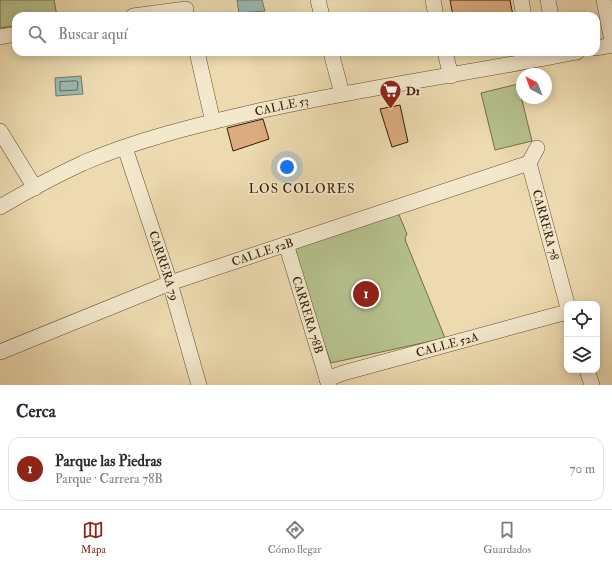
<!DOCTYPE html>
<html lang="es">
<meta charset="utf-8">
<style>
body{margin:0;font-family:"IM FELL Double Pica",serif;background:#f7f7f7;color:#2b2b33}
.controls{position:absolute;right:12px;bottom:12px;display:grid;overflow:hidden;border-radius:8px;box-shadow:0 2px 10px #0003}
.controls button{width:36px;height:36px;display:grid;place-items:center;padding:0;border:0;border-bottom:1px solid #e1e1e2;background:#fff;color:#2b2b33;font:20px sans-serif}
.compass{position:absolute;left:516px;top:68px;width:36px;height:36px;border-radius:50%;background:#fff;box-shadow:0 2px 10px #0003;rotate:318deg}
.you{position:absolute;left:287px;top:167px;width:14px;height:14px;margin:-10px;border:3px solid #fff;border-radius:50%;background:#1a73e8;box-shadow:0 0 0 6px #1a73e833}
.badge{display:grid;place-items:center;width:26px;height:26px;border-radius:50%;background:#8f2418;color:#fff;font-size:13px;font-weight:700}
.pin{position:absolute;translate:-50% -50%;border:2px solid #fff;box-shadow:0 1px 4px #0006}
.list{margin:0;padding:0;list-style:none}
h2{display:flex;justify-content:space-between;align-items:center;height:52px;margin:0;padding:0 16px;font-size:17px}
h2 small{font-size:13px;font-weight:400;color:#7c7c81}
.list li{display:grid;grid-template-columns:26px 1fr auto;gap:12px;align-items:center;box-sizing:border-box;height:64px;margin:0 8px 8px;padding:0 8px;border:1px solid #e1e1e2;border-radius:12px}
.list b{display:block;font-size:15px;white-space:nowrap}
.list p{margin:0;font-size:13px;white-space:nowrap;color:#7c7c81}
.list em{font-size:13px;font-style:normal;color:#7c7c81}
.icon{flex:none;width:22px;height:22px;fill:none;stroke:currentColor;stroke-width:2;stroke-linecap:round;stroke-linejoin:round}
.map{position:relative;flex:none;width:612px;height:385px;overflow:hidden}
.search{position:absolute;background:#fff;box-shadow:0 2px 10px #0003;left:12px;right:12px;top:12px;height:44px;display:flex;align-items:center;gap:10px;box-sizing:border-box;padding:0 14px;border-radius:12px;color:#7c7c81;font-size:15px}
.sheet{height:124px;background:#fff}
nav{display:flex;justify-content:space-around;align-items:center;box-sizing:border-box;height:56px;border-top:1px solid #e1e1e2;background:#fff;font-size:11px;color:#7c7c81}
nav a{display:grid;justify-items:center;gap:2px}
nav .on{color:#8f2418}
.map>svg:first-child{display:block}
</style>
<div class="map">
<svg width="612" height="385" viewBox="0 0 612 385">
<rect width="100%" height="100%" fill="#eddab0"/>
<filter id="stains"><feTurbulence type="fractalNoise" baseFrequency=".005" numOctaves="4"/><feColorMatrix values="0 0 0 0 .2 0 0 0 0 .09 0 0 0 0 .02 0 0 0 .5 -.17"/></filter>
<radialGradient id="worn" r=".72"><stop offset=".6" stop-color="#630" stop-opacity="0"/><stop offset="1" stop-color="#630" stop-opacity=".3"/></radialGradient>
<g fill="#b5c08d" stroke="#736e46">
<polygon points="0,0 54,0 57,16 16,16 16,26 0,28"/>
<polygon points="518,84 532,141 495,150 481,93"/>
<polygon points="397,210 407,234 405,238 406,242 445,338 331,363 290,250"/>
</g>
<g fill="#9bb9b2" stroke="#717b6b">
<polygon points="237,0 262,0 265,11 239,13"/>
<polygon points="81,76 83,94 56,96 55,78"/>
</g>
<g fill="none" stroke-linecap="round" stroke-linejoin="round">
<polygon stroke="#666b59" stroke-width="1" points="76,81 78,82 77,90 60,91 60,82"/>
</g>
<g fill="#ddab80" stroke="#311d00">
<polygon points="450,0 510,0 513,16 453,16"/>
<polygon points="400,105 408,142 392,147 380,109"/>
<polygon points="263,119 269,139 233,151 227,128"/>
</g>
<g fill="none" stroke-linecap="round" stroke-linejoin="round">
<defs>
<g id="minor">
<polyline points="318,0 322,16"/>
<polyline points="433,0 436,16"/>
<polyline points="521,0 524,16"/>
<polyline points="548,0 551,16"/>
<polyline points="604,0 612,41"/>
<polyline points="133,16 186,9"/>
<polyline points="0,37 16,34"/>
<polyline points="596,48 612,45"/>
<polyline points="197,52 213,122"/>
<polyline points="331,52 342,94"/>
<polyline points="445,52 451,76"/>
<polyline points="0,131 35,188"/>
<path id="s1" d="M125,148L170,283L199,385"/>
<path id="s2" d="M537,148L529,163L567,304"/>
<path id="s3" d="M0,207C27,191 55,176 83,163C136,140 197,125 254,112C361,88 470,73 577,52"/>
<path id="s4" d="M286,244L329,385"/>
<path id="s5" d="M0,352L170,283L529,163"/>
<polyline points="587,370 592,385"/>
<path id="s6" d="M327,379L343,373L567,312"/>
</g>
</defs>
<use href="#minor" stroke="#604c2c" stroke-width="16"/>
<use href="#minor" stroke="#f3e7cc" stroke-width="15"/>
</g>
<defs>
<symbol id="supermarket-pin" viewBox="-11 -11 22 30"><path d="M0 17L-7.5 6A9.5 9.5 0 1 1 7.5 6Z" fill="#8f2418" stroke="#f3e7cc"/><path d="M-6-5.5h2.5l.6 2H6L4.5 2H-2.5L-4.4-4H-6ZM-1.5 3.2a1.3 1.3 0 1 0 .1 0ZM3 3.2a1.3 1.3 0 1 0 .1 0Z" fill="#fff"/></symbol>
</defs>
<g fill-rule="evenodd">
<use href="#supermarket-pin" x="378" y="78" width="25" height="34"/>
</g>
<g text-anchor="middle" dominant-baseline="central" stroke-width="3.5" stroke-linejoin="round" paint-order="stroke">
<g font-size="12" font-weight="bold" fill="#311d00" stroke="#f3e7cc" text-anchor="start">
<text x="406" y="91">D1</text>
</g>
<g font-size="12" fill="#311d00" stroke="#f3e7cc">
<text stroke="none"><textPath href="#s3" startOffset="301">CALLE 53</textPath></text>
<text stroke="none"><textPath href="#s2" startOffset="81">CARRERA 78</textPath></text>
<text stroke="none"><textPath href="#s5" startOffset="281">CALLE 52B</textPath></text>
<text stroke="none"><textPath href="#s1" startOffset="124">CARRERA 79</textPath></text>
<text stroke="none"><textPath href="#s4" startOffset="74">CARRERA 78B</textPath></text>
<text stroke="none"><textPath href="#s6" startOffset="125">CALLE 52A</textPath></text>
</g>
<g font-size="13" letter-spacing="1" fill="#311d00" stroke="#f3e7cc">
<text x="302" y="189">LOS COLORES</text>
</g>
</g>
<rect width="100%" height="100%" filter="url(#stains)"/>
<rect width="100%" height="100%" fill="url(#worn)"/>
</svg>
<div class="controls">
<button><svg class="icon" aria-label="locate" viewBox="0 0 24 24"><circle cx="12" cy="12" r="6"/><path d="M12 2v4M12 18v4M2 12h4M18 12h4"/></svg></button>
<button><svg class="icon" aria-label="layers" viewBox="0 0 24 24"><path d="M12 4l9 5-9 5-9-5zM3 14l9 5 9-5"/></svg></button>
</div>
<svg class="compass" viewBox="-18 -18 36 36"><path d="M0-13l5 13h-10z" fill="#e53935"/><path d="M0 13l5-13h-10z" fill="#7c7c81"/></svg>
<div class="you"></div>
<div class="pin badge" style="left:366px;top:294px">1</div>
<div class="search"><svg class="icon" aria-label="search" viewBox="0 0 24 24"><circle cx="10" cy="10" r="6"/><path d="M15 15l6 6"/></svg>Buscar aquí</div>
</div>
<section class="sheet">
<h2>Cerca<small></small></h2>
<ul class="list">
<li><span class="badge">1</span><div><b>Parque las Piedras</b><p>Parque · Carrera 78B</p></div><em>70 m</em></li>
</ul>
</section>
<nav>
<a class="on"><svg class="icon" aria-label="map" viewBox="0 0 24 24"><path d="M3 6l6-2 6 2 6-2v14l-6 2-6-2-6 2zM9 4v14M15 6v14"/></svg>Mapa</a>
<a><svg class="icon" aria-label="directions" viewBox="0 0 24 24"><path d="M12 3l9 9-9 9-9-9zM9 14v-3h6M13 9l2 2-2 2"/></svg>Cómo llegar</a>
<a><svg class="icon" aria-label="saved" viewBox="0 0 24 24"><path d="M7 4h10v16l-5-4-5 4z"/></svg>Guardados</a>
</nav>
